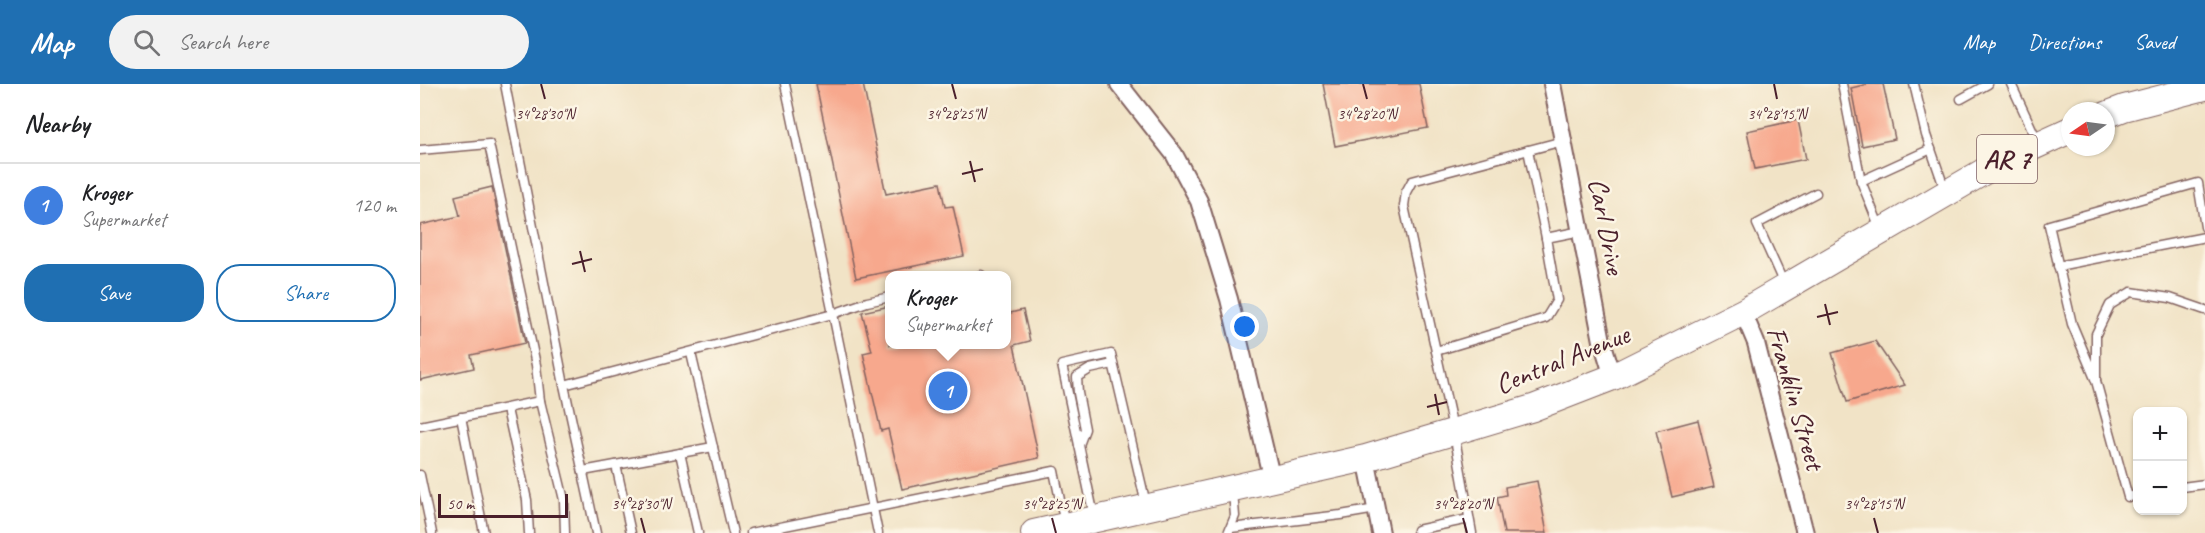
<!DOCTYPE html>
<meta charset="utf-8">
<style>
body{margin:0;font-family:Caveat,sans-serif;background:#f2f2f2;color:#202124}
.controls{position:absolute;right:18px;bottom:18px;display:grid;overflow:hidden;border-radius:12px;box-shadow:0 2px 4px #0004}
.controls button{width:54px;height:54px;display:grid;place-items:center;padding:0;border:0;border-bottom:2px solid #e0e0e0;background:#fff;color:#202124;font:30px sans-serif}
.compass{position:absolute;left:1641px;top:18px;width:54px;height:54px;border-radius:50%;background:#fff;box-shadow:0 2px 4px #0004;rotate:257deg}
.scale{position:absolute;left:18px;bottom:15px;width:130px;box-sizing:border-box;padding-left:6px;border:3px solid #4a1f2b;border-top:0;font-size:16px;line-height:21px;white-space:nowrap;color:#4a1f2b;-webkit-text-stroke:4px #fcf5e5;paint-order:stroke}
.you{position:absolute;left:825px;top:243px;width:21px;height:21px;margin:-15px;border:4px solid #fff;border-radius:50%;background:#1a73e8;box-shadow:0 0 0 9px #1a73e833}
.badge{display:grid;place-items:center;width:39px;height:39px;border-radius:50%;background:#1f6fb2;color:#fff;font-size:20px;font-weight:700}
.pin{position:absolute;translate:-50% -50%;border:3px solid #fff;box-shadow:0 2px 6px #0006}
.popup{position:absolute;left:465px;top:187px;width:126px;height:78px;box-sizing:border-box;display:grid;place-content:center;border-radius:12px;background:#fff;filter:drop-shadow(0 2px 4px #0005);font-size:20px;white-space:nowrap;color:#757577}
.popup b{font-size:22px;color:#202124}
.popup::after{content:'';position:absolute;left:50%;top:100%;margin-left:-12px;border:12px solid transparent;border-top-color:#fff}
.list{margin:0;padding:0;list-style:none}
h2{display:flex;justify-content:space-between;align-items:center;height:78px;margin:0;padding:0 24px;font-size:26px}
h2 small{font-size:20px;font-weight:400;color:#757577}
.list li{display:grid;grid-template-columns:39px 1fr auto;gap:18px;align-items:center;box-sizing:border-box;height:84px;padding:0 24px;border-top:2px solid #e0e0e0}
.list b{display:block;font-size:22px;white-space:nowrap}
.list p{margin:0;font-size:20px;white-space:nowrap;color:#757577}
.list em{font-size:20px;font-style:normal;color:#757577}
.actions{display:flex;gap:12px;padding:18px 24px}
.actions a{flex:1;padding:14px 0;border:2px solid #1f6fb2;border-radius:24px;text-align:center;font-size:21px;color:#1f6fb2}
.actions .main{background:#1f6fb2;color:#fff}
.icon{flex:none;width:33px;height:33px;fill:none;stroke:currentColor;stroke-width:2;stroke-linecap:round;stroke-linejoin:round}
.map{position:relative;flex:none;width:1785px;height:449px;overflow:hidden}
header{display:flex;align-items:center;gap:36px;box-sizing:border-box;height:84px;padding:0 30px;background:#1f6fb2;color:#fff}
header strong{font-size:28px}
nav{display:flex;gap:33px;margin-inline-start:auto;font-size:21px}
.search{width:420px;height:54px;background:#f2f2f2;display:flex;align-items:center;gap:15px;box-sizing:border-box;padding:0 21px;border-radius:33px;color:#757577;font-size:22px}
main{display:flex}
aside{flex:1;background:#fff}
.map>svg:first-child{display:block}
</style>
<header>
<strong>Map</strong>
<div class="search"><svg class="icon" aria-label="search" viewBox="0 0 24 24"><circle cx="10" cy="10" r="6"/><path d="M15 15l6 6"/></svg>Search here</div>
<nav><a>Map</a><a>Directions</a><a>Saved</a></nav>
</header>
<main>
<aside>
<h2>Nearby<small></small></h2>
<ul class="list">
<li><span class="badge" style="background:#3f7fe0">1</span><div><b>Kroger</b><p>Supermarket</p></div><em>120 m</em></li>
</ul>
<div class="actions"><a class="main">Save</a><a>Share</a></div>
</aside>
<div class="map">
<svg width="1785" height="449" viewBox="0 0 1785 449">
<rect width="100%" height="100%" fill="#fcf5e5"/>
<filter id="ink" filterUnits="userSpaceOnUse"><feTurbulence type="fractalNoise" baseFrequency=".0167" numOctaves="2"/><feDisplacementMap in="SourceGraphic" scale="12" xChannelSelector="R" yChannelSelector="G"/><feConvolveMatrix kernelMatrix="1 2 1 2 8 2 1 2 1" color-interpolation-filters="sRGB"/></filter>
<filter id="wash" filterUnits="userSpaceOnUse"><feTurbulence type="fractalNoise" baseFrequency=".008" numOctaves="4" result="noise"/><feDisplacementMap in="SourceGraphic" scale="24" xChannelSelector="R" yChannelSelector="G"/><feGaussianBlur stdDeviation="1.35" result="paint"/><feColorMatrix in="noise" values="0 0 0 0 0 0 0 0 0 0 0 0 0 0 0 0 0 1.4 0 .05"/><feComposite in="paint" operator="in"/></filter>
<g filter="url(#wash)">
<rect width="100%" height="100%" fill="#f1e3c6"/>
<g id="blocks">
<g fill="#f7a88d">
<polygon points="396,0 443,0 466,110 520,99 525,123 533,122 544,172 436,194"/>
<polygon points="903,0 999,0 1008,44 915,62"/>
<polygon points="1448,0 1463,0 1475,55 1442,62 1431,4"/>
<polygon points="1378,36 1386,75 1335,85 1327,47"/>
<polygon points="72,103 105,259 51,271 54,284 0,296 0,141 40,132 35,112"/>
<polygon points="470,222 470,261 586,261 586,230 603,226 610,257 594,261 619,374 482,405 468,345 461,347 443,269 452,267 442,228"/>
<polygon points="1455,257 1485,301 1427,318 1412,269"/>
<polygon points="1278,336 1294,403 1252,413 1236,347"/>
<polygon points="1117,397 1127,449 1084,449 1077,413 1086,411 1085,403"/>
</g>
</g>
</g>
<g filter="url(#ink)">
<use href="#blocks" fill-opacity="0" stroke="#846461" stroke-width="1.5"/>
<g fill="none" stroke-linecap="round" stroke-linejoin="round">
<defs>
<g id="service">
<polyline points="85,0 144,301"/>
<polyline points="365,0 413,230 447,218 470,213"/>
<polyline points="1422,0 1441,97 1460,144"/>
<polyline points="1494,0 1506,51 1525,106"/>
<polyline points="1591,0 1617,56"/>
<polyline points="1541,15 1568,0"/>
<polyline points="0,66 69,60 116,281 120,317"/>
<polyline points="1108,66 1126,154"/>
<polyline points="1441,97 1511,65"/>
<polyline points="1638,182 1785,153"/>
<polyline points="559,192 561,191"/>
<polyline points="1364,200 1337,140 1396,109"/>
<polyline points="1016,267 1126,234 1137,216 1126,154 1161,147"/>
<polyline points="271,269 313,449"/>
<polyline points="1676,297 1652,240 1629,141 1778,99 1785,143"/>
<polyline points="87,325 107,416 109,449"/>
<polyline points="41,333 64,449"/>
<polyline points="0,342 120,317 144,416 145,449"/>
<polyline points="659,361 665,345 658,309 657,293 670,285 693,280"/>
<polyline points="260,369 278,449"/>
<polyline points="196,381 211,449"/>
<polyline points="163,387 293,363"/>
<polyline points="0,391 12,449"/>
<polyline points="1762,403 1785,400"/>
<polyline points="1718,411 1708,413 1676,297 1676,250 1690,221 1711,208 1750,214 1785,226"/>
<polyline points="674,432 642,281 691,270 726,420"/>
<polyline points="811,444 921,431 956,425"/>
<polyline points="176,449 144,301 413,230 458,449"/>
<polyline points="331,449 634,387 645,440"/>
<polyline points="808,449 815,432 813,408"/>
<polyline points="998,449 997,446 1049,435"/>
<polyline points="1052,449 1034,349 984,122 986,108 992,97 1143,57"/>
</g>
<g id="minor">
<polyline points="699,0 754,70 779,117 809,215 852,396"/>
<polyline points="1132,0 1182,257 1193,293"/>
<polyline points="1323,228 1336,259 1385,449"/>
<polyline points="946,374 961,449"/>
</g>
<g id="primary">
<polyline points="1686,31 1704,24 1785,3"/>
<polyline points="614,449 946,374 1113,324 1193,293 1323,228 1582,77 1650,46"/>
</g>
</defs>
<use href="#service" stroke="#846461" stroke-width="11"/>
<use href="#minor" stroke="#846461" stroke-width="20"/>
<use href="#primary" stroke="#846461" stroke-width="28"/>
<use href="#service" stroke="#fff" stroke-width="8"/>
<use href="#minor" stroke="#fff" stroke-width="16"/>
<use href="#primary" stroke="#fff" stroke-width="26"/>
</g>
</g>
<path fill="none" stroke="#4a1f2b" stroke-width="2" d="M121,0L125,15M532,0L536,15M943,0L947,15M1354,0L1357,15M550,77L555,98M542,90L563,85M160,167L165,188M152,180L172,175M1405,220L1410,241M1397,233L1418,228M1015,310L1019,331M1007,323L1027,318M221,434L225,449M632,434L636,449M1043,434L1047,449M1454,434L1458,449"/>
<g text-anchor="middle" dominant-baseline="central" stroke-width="5" stroke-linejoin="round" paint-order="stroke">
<rect fill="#fcf5e5" stroke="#7f5f63" stroke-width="1.5" x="1557" y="51" width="60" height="48" rx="4.5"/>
<g font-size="27" font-weight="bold" fill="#4a1f2b">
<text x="1587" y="75">AR 7</text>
</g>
<g font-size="28" fill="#4a1f2b" stroke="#fcf5e5">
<text transform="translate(1187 142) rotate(79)">Carl Drive</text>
<text transform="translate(1142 275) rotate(-22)">Central Avenue</text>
<text transform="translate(1376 314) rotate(74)">Franklin Street</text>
</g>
</g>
<g font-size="15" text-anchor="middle" fill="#4a1f2b" stroke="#fcf5e5" stroke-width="5" stroke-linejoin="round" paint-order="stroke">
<text x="125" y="35">34°28'30"N</text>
<text x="536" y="35">34°28'25"N</text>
<text x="947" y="35">34°28'20"N</text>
<text x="1357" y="35">34°28'15"N</text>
<text x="221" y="425">34°28'30"N</text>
<text x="632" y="425">34°28'25"N</text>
<text x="1043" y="425">34°28'20"N</text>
<text x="1454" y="425">34°28'15"N</text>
</g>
</svg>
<div class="controls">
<button>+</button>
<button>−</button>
</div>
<svg class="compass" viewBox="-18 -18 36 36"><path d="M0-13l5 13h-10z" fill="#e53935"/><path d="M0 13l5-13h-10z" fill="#757577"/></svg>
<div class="scale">50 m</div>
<div class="you"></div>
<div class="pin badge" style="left:528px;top:307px;background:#3f7fe0">1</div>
<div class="popup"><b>Kroger</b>Supermarket</div>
</div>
</main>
